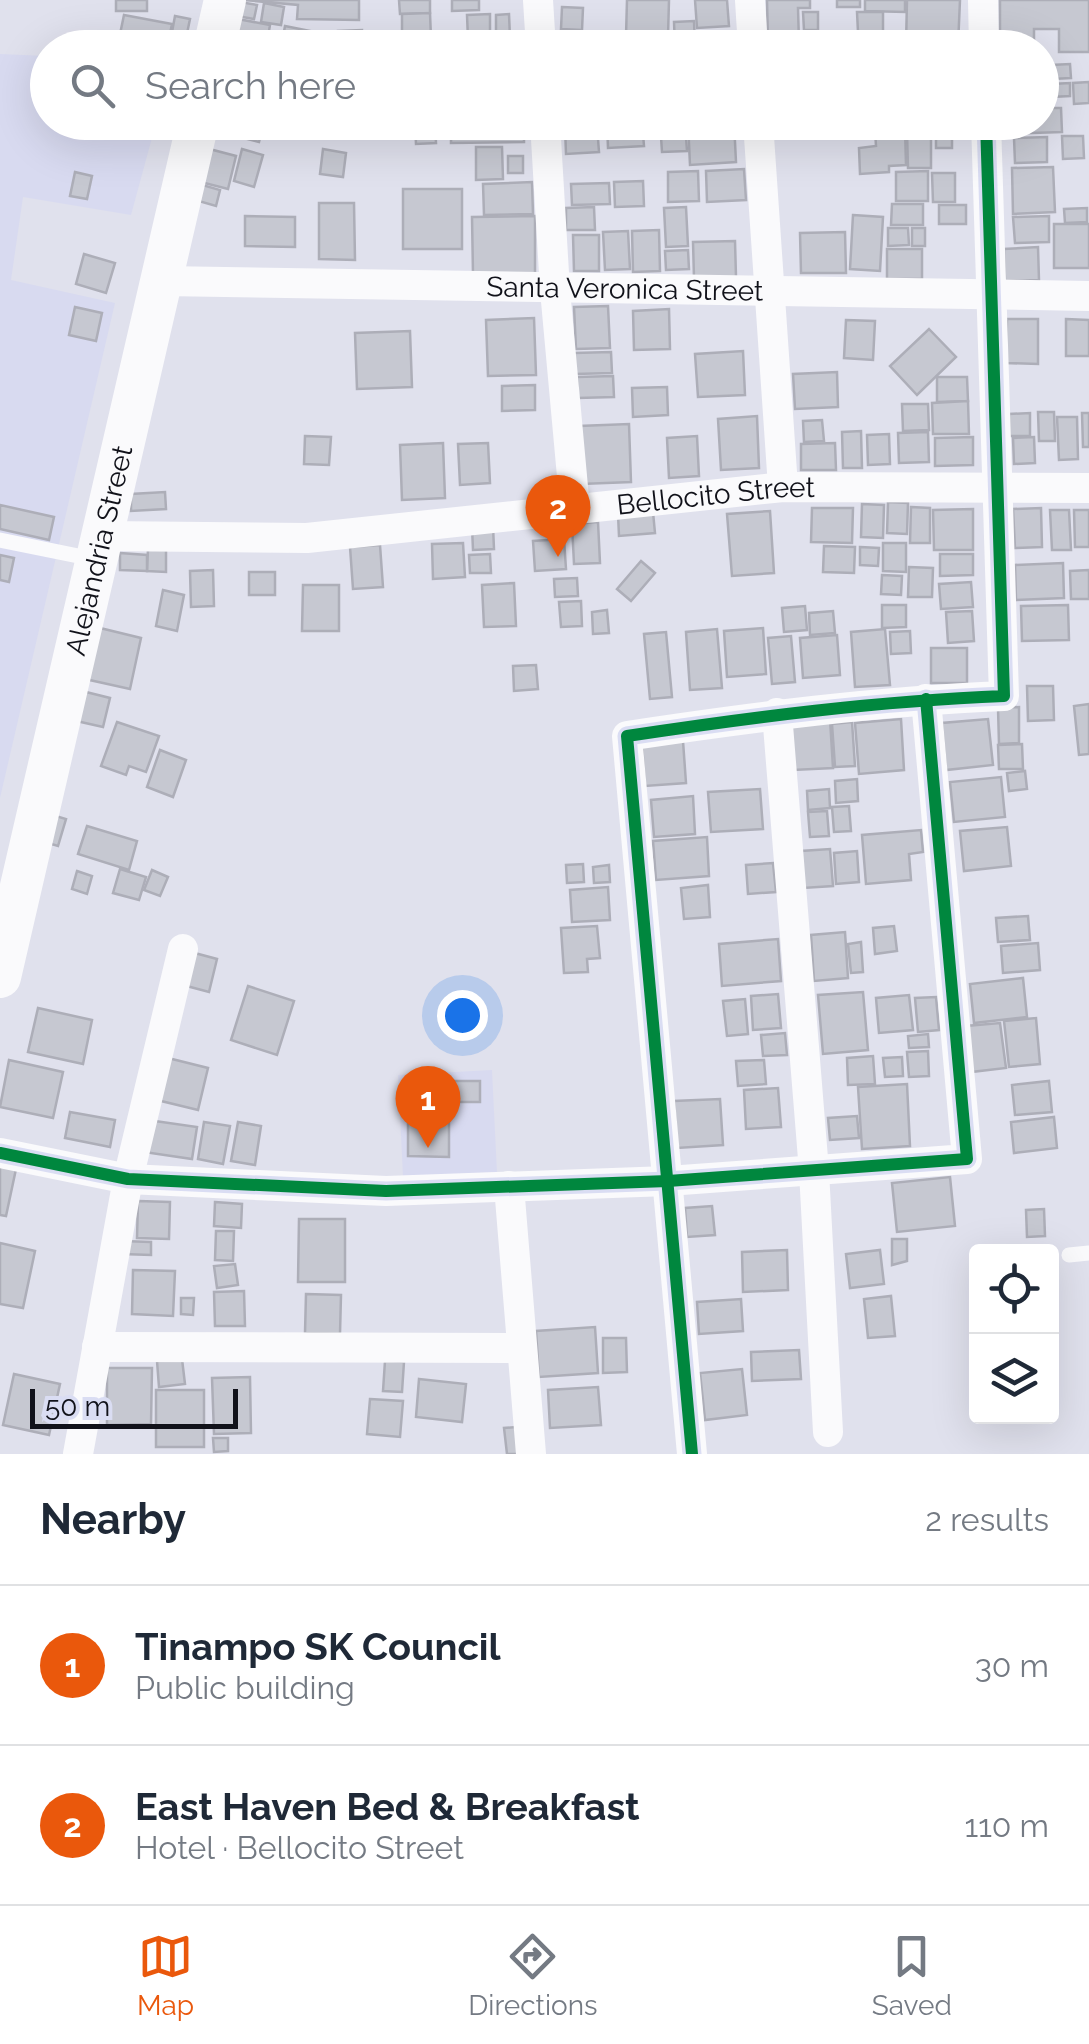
<!DOCTYPE html>
<meta charset="utf-8">
<style>
body{margin:0;font-family:Raleway,sans-serif;background:#f6f6f7;color:#1f2937}
.controls{position:absolute;right:30px;bottom:30px;display:grid;overflow:hidden;border-radius:10px;box-shadow:0 10px 40px #0002}
.controls button{width:90px;height:90px;display:grid;place-items:center;padding:0;border:0;border-bottom:2px solid #e0e1e3;background:#fff;color:#1f2937;font:50px sans-serif}
.scale{position:absolute;left:30px;bottom:25px;width:208px;box-sizing:border-box;padding-left:10px;border:5px solid #11121a;border-top:0;font-size:28px;line-height:35px;white-space:nowrap;color:#11121a;-webkit-text-stroke:8px #daddf3;paint-order:stroke}
.you{position:absolute;left:462px;top:1015px;width:35px;height:35px;margin:-25px;border:8px solid #fff;border-radius:50%;background:#1a73e8;box-shadow:0 0 0 15px #1a73e833}
.badge{display:grid;place-items:center;width:65px;height:65px;border-radius:50%;background:#ea580c;color:#fff;font-size:32px;font-weight:700}
.pin{position:absolute;translate:-50% -82px;filter:drop-shadow(0 2px 5px #0008)}
.pin::after{content:'';position:absolute;top:52px;width:35px;height:30px;background:inherit;clip-path:polygon(0 0,100% 0,50% 100%)}
.list{margin:0;padding:0;list-style:none}
h2{display:flex;justify-content:space-between;align-items:center;height:130px;margin:0;padding:0 40px;font-size:42px}
h2 small{font-size:32px;font-weight:400;color:#747a83}
.list li{display:grid;grid-template-columns:65px 1fr auto;gap:30px;align-items:center;box-sizing:border-box;height:160px;padding:0 40px;border-top:2px solid #e0e1e3}
.list b{display:block;font-size:38px;white-space:nowrap}
.list p{margin:0;font-size:32px;white-space:nowrap;color:#747a83}
.list em{font-size:32px;font-style:normal;color:#747a83}
.icon{flex:none;width:55px;height:55px;fill:none;stroke:currentColor;stroke-width:2;stroke-linecap:round;stroke-linejoin:round}
.map{position:relative;flex:none;width:1089px;height:1454px;overflow:hidden}
.search{position:absolute;background:#fff;box-shadow:0 10px 40px #0002;left:30px;right:30px;top:30px;height:110px;display:flex;align-items:center;gap:25px;box-sizing:border-box;padding:0 35px;border-radius:55px;color:#747a83;font-size:38px}
.sheet{height:450px;background:#fff}
nav{display:flex;justify-content:space-around;align-items:center;box-sizing:border-box;height:140px;border-top:2px solid #e0e1e3;background:#fff;font-size:28px;color:#747a83}
nav a{display:grid;justify-items:center;gap:5px}
nav .on{color:#ea580c}
.map>svg:first-child{display:block}
</style>
<div class="map">
<svg width="1089" height="1454" viewBox="0 0 1089 1454">
<rect width="100%" height="100%" fill="#e0e1ed"/>
<g fill="#d8daf0">
<polygon points="0,54 47,56 48,122 156,123 131,215 23,197 11,280 115,303 0,798"/>
<polygon points="492,1070 497,1172 403,1177 398,1075"/>
</g>
<g fill="#c6c8d1" stroke="#adaeb8" stroke-width="2.5">
<rect x="116" y="0" width="31" height="11"/>
<polygon points="244,0 359,0 359,20 297,19 298,5"/>
<polygon points="399,0 430,0 430,13 400,14"/>
<polygon points="452,0 479,0 479,10 452,11"/>
<polygon points="627,0 669,0 668,37 626,36"/>
<polygon points="695,0 727,0 729,26 697,28"/>
<polygon points="767,0 810,0 810,8 798,8 799,42 768,42"/>
<rect x="837" y="0" width="23" height="7"/>
<polygon points="865,0 905,0 905,12 865,11"/>
<polygon points="907,0 960,0 958,46 906,45"/>
<polygon points="1000,0 1089,0 1089,52 1059,52 1059,29 1034,29 1034,40 1000,40"/>
<polygon points="234,1 257,5 254,19 231,15"/>
<polygon points="264,3 284,7 281,25 261,22"/>
<polygon points="562,7 583,8 582,30 561,29"/>
<polygon points="803,12 818,12 818,30 804,30"/>
<polygon points="857,12 883,12 883,32 858,32"/>
<polygon points="430,13 431,38 402,39 402,14"/>
<polygon points="490,14 490,38 468,39 467,15"/>
<polygon points="509,14 510,38 496,38 496,15"/>
<polygon points="124,15 172,24 167,48 119,39"/>
<polygon points="175,16 190,19 184,48 169,48"/>
<polygon points="227,17 270,25 266,48 222,48"/>
<polygon points="694,21 695,46 675,47 674,22"/>
<polygon points="285,26 310,31 307,48 281,48"/>
<polygon points="362,30 363,48 339,48 338,31"/>
<rect x="804" y="33" width="20" height="15"/>
<polygon points="829,34 844,34 844,48 830,48"/>
<polygon points="1042,56 1044,56 1047,105 1042,106"/>
<polygon points="1070,64 1071,78 1052,79 1051,65"/>
<polygon points="1089,82 1089,103 1074,104 1073,83"/>
<polygon points="1070,83 1070,96 1052,97 1051,84"/>
<polygon points="1042,108 1061,108 1062,132 1002,134 1002,122 1042,122"/>
<polygon points="204,122 234,122 230,138 202,130"/>
<polygon points="243,122 264,122 259,142 240,137"/>
<polygon points="415,122 435,122 436,143 416,144"/>
<polygon points="451,122 524,122 524,142 451,143"/>
<polygon points="607,122 642,122 644,146 608,148"/>
<polygon points="660,122 685,122 687,151 662,152"/>
<polygon points="688,122 734,122 736,162 690,165"/>
<polygon points="775,122 799,122 799,129 775,130"/>
<rect x="915" y="122" width="37" height="7"/>
<polygon points="597,125 599,152 566,154 565,127"/>
<polygon points="905,128 906,165 889,166 889,172 860,174 859,148 876,146 875,130"/>
<rect x="936" y="131" width="16" height="17"/>
<polygon points="907,132 931,132 931,168 908,168"/>
<polygon points="1062,136 1083,136 1084,158 1063,159"/>
<polygon points="1047,137 1047,162 1015,163 1014,138"/>
<polygon points="198,146 236,156 228,189 189,179"/>
<polygon points="476,147 502,147 503,179 476,180"/>
<polygon points="242,149 263,155 254,187 234,181"/>
<polygon points="323,149 346,153 343,177 320,174"/>
<rect x="508" y="156" width="15" height="17"/>
<polygon points="1053,167 1055,212 1013,214 1012,168"/>
<polygon points="744,169 746,200 707,202 706,171"/>
<polygon points="698,171 699,201 668,202 668,172"/>
<polygon points="928,171 928,201 896,201 896,172"/>
<polygon points="75,172 92,176 87,199 70,196"/>
<polygon points="932,173 955,173 955,202 933,202"/>
<polygon points="643,181 644,206 615,207 614,182"/>
<polygon points="192,182 220,190 216,206 188,198"/>
<polygon points="532,182 533,214 484,215 483,184"/>
<polygon points="609,183 610,204 572,205 571,184"/>
<rect x="403" y="189" width="59" height="60"/>
<polygon points="319,203 354,203 355,260 319,259"/>
<polygon points="892,204 923,204 923,225 891,225"/>
<rect x="939" y="205" width="27" height="19"/>
<polygon points="594,207 595,230 566,230 566,208"/>
<polygon points="686,207 688,246 666,247 664,208"/>
<polygon points="1087,208 1087,222 1065,223 1064,209"/>
<polygon points="853,215 883,217 880,271 850,269"/>
<polygon points="245,216 295,217 295,247 245,246"/>
<polygon points="535,216 535,273 473,274 472,217"/>
<polygon points="1049,216 1049,242 1015,243 1013,217"/>
<rect x="1054" y="224" width="35" height="44"/>
<polygon points="888,228 908,228 909,245 888,246"/>
<rect x="912" y="228" width="13" height="18"/>
<polygon points="659,230 660,271 633,272 632,231"/>
<polygon points="628,231 630,269 605,270 603,232"/>
<polygon points="845,232 846,273 801,273 800,233"/>
<polygon points="573,235 599,235 599,271 574,271"/>
<polygon points="735,241 736,277 694,278 693,242"/>
<polygon points="1038,247 1039,280 1005,281 1004,249"/>
<rect x="887" y="249" width="35" height="30"/>
<polygon points="688,250 689,269 666,270 665,251"/>
<polygon points="84,254 115,263 106,293 76,284"/>
<polygon points="608,306 610,348 576,349 574,307"/>
<polygon points="75,307 102,313 96,341 69,335"/>
<polygon points="669,309 670,349 634,350 633,311"/>
<polygon points="534,318 536,375 488,376 486,320"/>
<polygon points="1007,319 1038,319 1038,364 1006,363"/>
<polygon points="1066,319 1089,320 1089,356 1066,356"/>
<polygon points="846,320 875,321 873,360 844,358"/>
<polygon points="929,329 956,357 917,395 890,366"/>
<polygon points="410,331 412,387 357,389 355,333"/>
<polygon points="743,351 745,395 698,397 695,354"/>
<polygon points="611,352 612,373 575,374 574,353"/>
<polygon points="837,372 838,407 795,409 793,374"/>
<polygon points="613,376 614,397 578,398 577,377"/>
<polygon points="937,377 967,377 968,401 937,402"/>
<polygon points="535,385 535,410 502,411 502,386"/>
<polygon points="667,387 668,415 633,417 632,388"/>
<polygon points="968,401 969,434 933,434 932,403"/>
<polygon points="902,404 928,404 929,430 903,431"/>
<polygon points="1038,412 1054,412 1055,441 1039,441"/>
<polygon points="1030,413 1030,436 1009,436 1009,414"/>
<polygon points="1082,413 1089,413 1089,447 1083,447"/>
<polygon points="757,416 759,468 721,470 718,419"/>
<polygon points="1057,417 1077,417 1078,459 1059,460"/>
<polygon points="822,420 824,441 804,442 803,421"/>
<polygon points="629,424 631,482 581,484 579,426"/>
<polygon points="861,431 862,468 843,468 842,432"/>
<polygon points="928,432 929,462 899,463 898,433"/>
<polygon points="889,434 890,464 868,465 867,435"/>
<polygon points="305,436 331,437 329,465 304,464"/>
<polygon points="697,436 699,476 669,478 667,438"/>
<polygon points="973,437 973,465 935,466 935,438"/>
<polygon points="1034,437 1035,463 1014,464 1013,438"/>
<polygon points="443,443 445,498 402,500 400,445"/>
<polygon points="488,443 490,483 460,485 458,444"/>
<polygon points="835,443 836,470 801,470 801,444"/>
<polygon points="165,492 166,509 131,511 131,494"/>
<polygon points="888,502 908,503 907,534 887,533"/>
<polygon points="862,504 884,505 883,538 861,537"/>
<polygon points="0,505 54,517 49,540 0,529"/>
<polygon points="911,507 930,508 930,543 910,543"/>
<polygon points="812,508 853,508 852,543 811,542"/>
<polygon points="1041,508 1042,547 1015,548 1013,509"/>
<polygon points="973,509 973,550 934,550 933,510"/>
<polygon points="1050,510 1069,510 1071,550 1052,550"/>
<polygon points="1074,510 1089,510 1089,547 1075,547"/>
<polygon points="770,511 774,573 732,576 727,514"/>
<polygon points="653,512 655,533 619,536 618,514"/>
<polygon points="598,522 600,563 574,564 572,524"/>
<polygon points="493,526 494,549 473,550 472,527"/>
<polygon points="564,539 566,569 535,571 533,541"/>
<polygon points="463,543 465,577 433,579 432,544"/>
<polygon points="883,543 906,543 906,572 883,571"/>
<polygon points="380,545 383,587 353,589 350,547"/>
<polygon points="824,546 855,547 854,573 823,572"/>
<polygon points="860,547 879,548 878,566 860,565"/>
<polygon points="148,549 166,550 166,572 147,571"/>
<polygon points="120,553 147,555 147,571 120,570"/>
<polygon points="490,554 491,573 470,573 469,555"/>
<polygon points="940,554 973,554 973,575 940,576"/>
<polygon points="0,555 14,558 9,582 0,580"/>
<polygon points="641,561 655,573 631,601 617,589"/>
<polygon points="1063,563 1064,598 1016,600 1015,565"/>
<polygon points="909,567 933,568 932,597 908,597"/>
<polygon points="213,570 214,606 191,607 190,571"/>
<polygon points="1089,570 1089,599 1071,599 1070,571"/>
<rect x="249" y="572" width="26" height="23"/>
<polygon points="882,575 902,576 901,595 881,594"/>
<polygon points="577,578 578,596 555,597 554,579"/>
<polygon points="971,582 973,607 941,609 939,584"/>
<polygon points="514,583 516,626 484,627 482,585"/>
<polygon points="303,585 339,585 339,631 302,631"/>
<polygon points="163,590 184,595 177,631 156,626"/>
<polygon points="581,601 582,626 561,627 559,602"/>
<polygon points="882,605 906,605 906,627 882,628"/>
<polygon points="1068,605 1069,640 1022,641 1021,606"/>
<polygon points="805,606 807,630 784,632 782,608"/>
<polygon points="607,610 609,633 593,634 592,612"/>
<polygon points="833,611 835,633 810,635 809,613"/>
<polygon points="972,611 974,641 948,643 946,612"/>
<polygon points="96,627 141,638 130,689 85,679"/>
<polygon points="763,628 766,674 727,677 724,631"/>
<polygon points="717,629 722,688 690,690 686,632"/>
<polygon points="885,629 890,685 855,687 851,632"/>
<polygon points="910,631 911,653 891,654 890,632"/>
<polygon points="666,632 672,697 650,699 644,634"/>
<polygon points="837,635 840,675 803,678 800,638"/>
<polygon points="791,636 795,682 772,684 768,638"/>
<rect x="931" y="648" width="36" height="35"/>
<polygon points="536,665 538,689 514,691 513,666"/>
<polygon points="1027,686 1053,686 1054,720 1028,721"/>
<polygon points="70,688 110,698 103,727 63,718"/>
<polygon points="1089,704 1089,754 1079,755 1074,706"/>
<polygon points="1019,707 1019,743 999,744 998,708"/>
<polygon points="830,719 833,768 793,770 789,722"/>
<polygon points="901,719 904,770 859,774 855,723"/>
<polygon points="988,719 993,765 946,770 942,723"/>
<polygon points="117,722 159,736 146,772 129,766 126,775 101,766"/>
<polygon points="852,722 855,766 835,767 832,724"/>
<polygon points="683,741 686,783 645,786 642,744"/>
<polygon points="1022,744 1023,769 999,769 998,745"/>
<polygon points="160,750 186,760 173,797 147,787"/>
<polygon points="1025,771 1027,789 1009,791 1007,773"/>
<polygon points="1001,777 1005,817 954,822 950,782"/>
<polygon points="857,779 858,801 836,803 835,781"/>
<polygon points="760,789 763,829 711,832 708,792"/>
<polygon points="829,789 830,808 808,810 807,791"/>
<polygon points="693,796 695,834 654,837 651,800"/>
<polygon points="849,806 851,831 834,832 832,807"/>
<polygon points="827,811 829,836 810,837 808,812"/>
<polygon points="49,814 66,819 58,846 41,841"/>
<polygon points="87,826 137,841 129,870 78,854"/>
<polygon points="1007,827 1011,866 964,871 960,831"/>
<polygon points="921,830 923,852 909,854 911,880 866,884 862,835"/>
<polygon points="707,837 709,876 656,880 653,841"/>
<polygon points="830,849 833,886 803,888 801,851"/>
<polygon points="857,851 859,882 836,884 834,853"/>
<polygon points="773,863 776,892 748,894 746,865"/>
<polygon points="583,864 584,882 567,883 566,865"/>
<polygon points="609,865 610,882 594,883 593,867"/>
<polygon points="120,869 146,877 139,900 113,893"/>
<polygon points="152,870 168,877 160,896 144,890"/>
<polygon points="77,871 92,876 87,894 72,889"/>
<polygon points="708,885 710,917 684,919 681,888"/>
<polygon points="608,887 610,920 572,922 570,890"/>
<polygon points="1028,916 1030,940 998,942 996,918"/>
<polygon points="597,926 600,958 587,959 588,972 564,973 561,928"/>
<polygon points="894,926 897,951 875,954 873,928"/>
<polygon points="845,932 848,978 814,981 811,935"/>
<polygon points="778,939 781,981 722,986 719,944"/>
<polygon points="861,942 863,972 851,973 848,944"/>
<polygon points="1038,943 1040,970 1003,973 1001,946"/>
<polygon points="191,952 217,959 209,992 183,985"/>
<polygon points="1023,978 1027,1017 974,1023 970,984"/>
<polygon points="248,986 294,1001 277,1055 231,1040"/>
<polygon points="863,992 868,1050 823,1054 818,995"/>
<polygon points="778,994 781,1028 753,1030 751,996"/>
<polygon points="909,995 913,1030 879,1033 876,998"/>
<polygon points="936,997 939,1030 918,1032 915,998"/>
<polygon points="745,999 748,1034 727,1036 723,1001"/>
<polygon points="38,1008 92,1020 83,1064 28,1052"/>
<polygon points="1036,1018 1040,1064 1009,1067 1004,1021"/>
<polygon points="1000,1023 1006,1068 971,1072 966,1026"/>
<polygon points="785,1033 787,1055 763,1056 761,1035"/>
<polygon points="928,1034 929,1047 909,1048 908,1036"/>
<polygon points="928,1051 929,1076 909,1077 907,1052"/>
<polygon points="873,1056 875,1084 848,1085 847,1058"/>
<polygon points="902,1057 903,1076 885,1077 883,1058"/>
<polygon points="168,1058 208,1068 198,1110 157,1100"/>
<polygon points="9,1060 63,1072 53,1118 0,1107"/>
<polygon points="764,1060 766,1084 738,1086 736,1061"/>
<rect x="442" y="1081" width="38" height="21"/>
<polygon points="1049,1081 1052,1112 1015,1115 1012,1085"/>
<polygon points="907,1084 910,1146 862,1149 858,1087"/>
<polygon points="778,1088 781,1127 746,1129 744,1090"/>
<polygon points="720,1099 723,1145 677,1148 674,1101"/>
<polygon points="70,1112 115,1120 110,1147 65,1138"/>
<polygon points="408,1113 449,1113 449,1157 408,1156"/>
<polygon points="857,1116 859,1138 830,1140 828,1118"/>
<polygon points="1054,1117 1057,1148 1014,1153 1011,1122"/>
<polygon points="148,1120 197,1127 192,1159 144,1152"/>
<polygon points="204,1122 230,1126 223,1164 198,1159"/>
<polygon points="238,1122 261,1126 255,1165 231,1161"/>
<polygon points="0,1166 16,1169 6,1216 0,1215"/>
<polygon points="950,1177 955,1226 897,1232 892,1183"/>
<polygon points="138,1201 170,1202 169,1239 137,1238"/>
<polygon points="215,1202 242,1204 241,1228 214,1226"/>
<polygon points="712,1206 715,1235 687,1237 685,1208"/>
<polygon points="1044,1209 1045,1236 1027,1237 1026,1210"/>
<polygon points="299,1219 345,1219 345,1282 298,1282"/>
<polygon points="216,1231 234,1231 233,1261 215,1260"/>
<polygon points="892,1239 907,1239 907,1261 892,1265"/>
<polygon points="122,1241 151,1242 151,1255 122,1254"/>
<polygon points="0,1243 35,1251 23,1308 0,1304"/>
<polygon points="787,1250 788,1290 743,1292 742,1252"/>
<polygon points="880,1250 884,1284 850,1288 846,1254"/>
<polygon points="235,1264 238,1285 217,1288 214,1266"/>
<polygon points="133,1270 175,1271 173,1316 132,1314"/>
<polygon points="244,1291 245,1326 215,1326 214,1292"/>
<polygon points="306,1294 341,1295 340,1334 305,1333"/>
<polygon points="891,1296 895,1336 868,1338 864,1299"/>
<polygon points="181,1298 194,1298 193,1315 181,1314"/>
<polygon points="741,1299 743,1331 699,1334 697,1302"/>
<polygon points="595,1327 598,1373 539,1377 536,1331"/>
<polygon points="603,1338 626,1338 627,1372 603,1373"/>
<polygon points="799,1350 801,1379 752,1381 751,1352"/>
<polygon points="182,1359 185,1384 159,1387 157,1361"/>
<polygon points="385,1361 404,1362 402,1392 383,1391"/>
<polygon points="107,1368 152,1368 151,1424 107,1425"/>
<polygon points="742,1369 747,1415 705,1420 700,1373"/>
<polygon points="14,1374 60,1384 49,1435 3,1425"/>
<polygon points="250,1377 251,1433 214,1434 212,1378"/>
<polygon points="419,1379 466,1384 462,1422 416,1417"/>
<polygon points="598,1387 601,1425 550,1428 548,1390"/>
<rect x="156" y="1390" width="48" height="57"/>
<polygon points="370,1399 403,1401 400,1437 367,1434"/>
<polygon points="516,1427 520,1454 507,1454 504,1428"/>
<polygon points="213,1438 228,1438 228,1451 214,1452"/>
</g>
<g fill="none" stroke-linecap="round" stroke-linejoin="round">
<g stroke="#fafafc" stroke-width="15">
<polyline points="0,540 93,559"/>
<polyline points="1069,1255 1089,1253"/>
</g>
<g stroke="#fafafc" stroke-width="30">
<polyline points="538,0 541,48"/>
<polyline points="750,0 753,48"/>
<polyline points="983,0 984,48"/>
<polyline points="545,122 555,290 575,509"/>
<polyline points="758,122 783,487"/>
<path id="s1" d="M163,281L1089,296"/>
<path id="s2" d="M103,536L307,538L783,487L1089,488"/>
<polyline points="777,713 814,1171 828,1432"/>
<polyline points="0,1153 128,1179 386,1191 668,1181 967,1159 926,699"/>
<polyline points="509,1186 531,1454"/>
<polyline points="97,1347 522,1348"/>
<polyline points="78,1454 128,1179 183,949"/>
<path d="M692,1454L627,736C753,717 877,701 1004,696L986,122"/>
</g>
<g stroke="#fafafc" stroke-width="42">
<polyline points="214,48 225,0"/>
<path id="s3" d="M0,977L198,122"/>
</g>
<defs>
<g id="cycleway">
<polyline points="0,1153 128,1179 386,1191 668,1181 967,1159 926,699"/>
<path d="M692,1454L627,736C753,717 877,701 1004,696L986,122"/>
</g>
</defs>
<use href="#cycleway" stroke="#daddf3" stroke-width="19"/>
<use href="#cycleway" stroke="#00873e" stroke-width="12"/>
</g>
<g text-anchor="middle" dominant-baseline="central" stroke-width="10" stroke-linejoin="round" paint-order="stroke">
<g font-size="28" fill="#11121a" stroke="#daddf3">
<text stroke="none"><textPath href="#s1" startOffset="462">Santa Veronica Street</textPath></text>
<text stroke="none"><textPath href="#s2" startOffset="615">Bellocito Street</textPath></text>
<text stroke="none"><textPath href="#s3" startOffset="438">Alejandria Street</textPath></text>
</g>
</g>
</svg>
<div class="controls">
<button><svg class="icon" aria-label="locate" viewBox="0 0 24 24"><circle cx="12" cy="12" r="6"/><path d="M12 2v4M12 18v4M2 12h4M18 12h4"/></svg></button>
<button><svg class="icon" aria-label="layers" viewBox="0 0 24 24"><path d="M12 4l9 5-9 5-9-5zM3 14l9 5 9-5"/></svg></button>
</div>
<div class="scale">50 m</div>
<div class="you"></div>
<div class="pin badge" style="left:428px;top:1148px">1</div>
<div class="pin badge" style="left:558px;top:557px">2</div>
<div class="search"><svg class="icon" aria-label="search" viewBox="0 0 24 24"><circle cx="10" cy="10" r="6"/><path d="M15 15l6 6"/></svg>Search here</div>
</div>
<section class="sheet">
<h2>Nearby<small>2 results</small></h2>
<ul class="list">
<li><span class="badge">1</span><div><b>Tinampo SK Council</b><p>Public building</p></div><em>30 m</em></li>
<li><span class="badge">2</span><div><b>East Haven Bed &amp; Breakfast</b><p>Hotel · Bellocito Street</p></div><em>110 m</em></li>
</ul>
</section>
<nav>
<a class="on"><svg class="icon" aria-label="map" viewBox="0 0 24 24"><path d="M3 6l6-2 6 2 6-2v14l-6 2-6-2-6 2zM9 4v14M15 6v14"/></svg>Map</a>
<a><svg class="icon" aria-label="directions" viewBox="0 0 24 24"><path d="M12 3l9 9-9 9-9-9zM9 14v-3h6M13 9l2 2-2 2"/></svg>Directions</a>
<a><svg class="icon" aria-label="saved" viewBox="0 0 24 24"><path d="M7 4h10v16l-5-4-5 4z"/></svg>Saved</a>
</nav>
